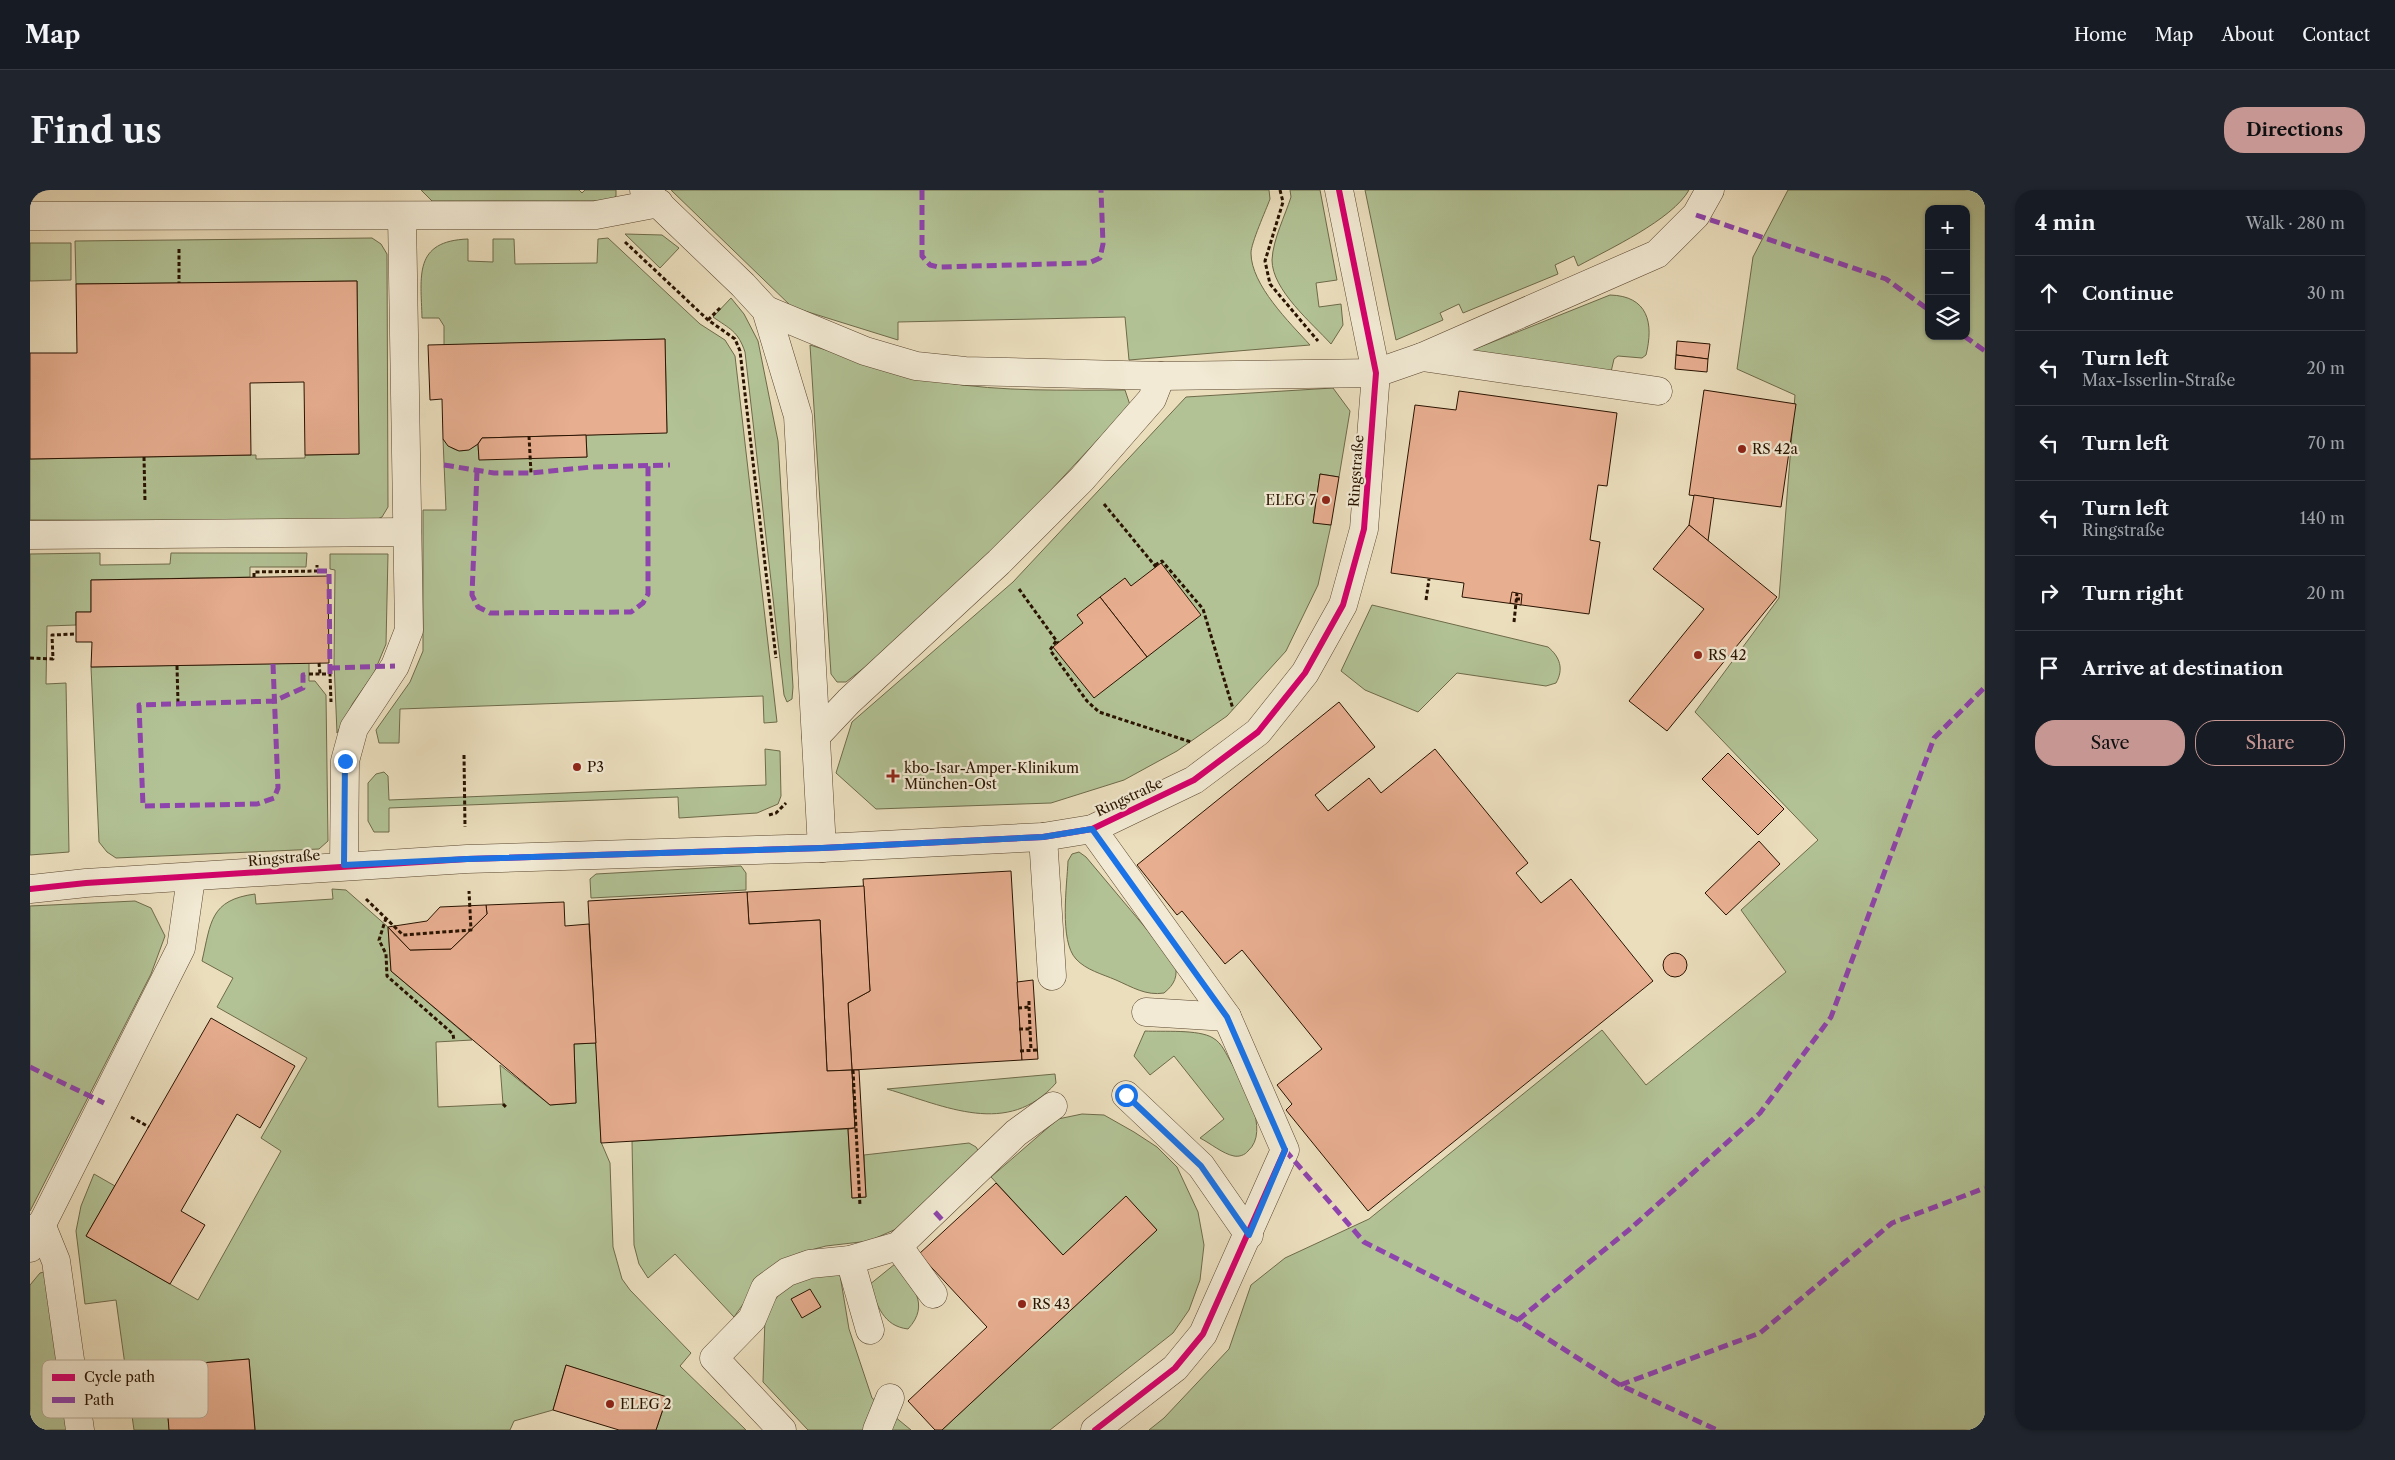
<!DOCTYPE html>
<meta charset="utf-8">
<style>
body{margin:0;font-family:"Libre Caslon Text",serif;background:#20242c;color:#f1f3f6}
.controls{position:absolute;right:15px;top:15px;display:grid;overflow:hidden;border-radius:10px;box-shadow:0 1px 4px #0004}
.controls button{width:45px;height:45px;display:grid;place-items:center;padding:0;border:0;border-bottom:1px solid #363941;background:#171b24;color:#f1f3f6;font:25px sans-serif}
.stop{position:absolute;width:15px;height:15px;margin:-11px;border:4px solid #1a73e8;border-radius:50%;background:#fff}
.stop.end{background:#1a73e8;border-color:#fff;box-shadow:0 1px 5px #0008}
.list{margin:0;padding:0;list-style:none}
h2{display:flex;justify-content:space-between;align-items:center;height:65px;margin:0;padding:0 20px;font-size:21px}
h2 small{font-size:16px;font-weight:400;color:#9ea1a6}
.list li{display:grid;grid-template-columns:32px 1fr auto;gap:15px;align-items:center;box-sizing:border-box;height:75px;padding:0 20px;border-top:1px solid #363941}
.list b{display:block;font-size:19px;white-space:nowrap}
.list p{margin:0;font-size:16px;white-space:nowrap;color:#9ea1a6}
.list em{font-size:16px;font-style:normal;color:#9ea1a6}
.actions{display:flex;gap:10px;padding:15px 20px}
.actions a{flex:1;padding:11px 0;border:1px solid #c59692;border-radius:20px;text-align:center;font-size:18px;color:#c59692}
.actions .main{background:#c59692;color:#111}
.icon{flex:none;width:28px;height:28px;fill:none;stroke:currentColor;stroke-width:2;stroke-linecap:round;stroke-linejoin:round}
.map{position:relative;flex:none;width:1955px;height:1240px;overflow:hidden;border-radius:20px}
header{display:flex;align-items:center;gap:30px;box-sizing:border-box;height:70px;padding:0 25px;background:#171b24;border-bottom:1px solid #363941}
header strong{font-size:24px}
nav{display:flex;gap:28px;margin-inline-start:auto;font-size:18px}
.intro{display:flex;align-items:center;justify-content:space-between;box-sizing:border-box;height:120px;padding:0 30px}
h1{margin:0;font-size:35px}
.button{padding:12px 22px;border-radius:20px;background:#c59692;color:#111;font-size:18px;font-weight:700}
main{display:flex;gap:30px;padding:0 30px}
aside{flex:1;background:#171b24;border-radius:20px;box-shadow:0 1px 4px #0004}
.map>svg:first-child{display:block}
</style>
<header>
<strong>Map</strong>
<nav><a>Home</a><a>Map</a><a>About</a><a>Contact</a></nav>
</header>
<div class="intro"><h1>Find us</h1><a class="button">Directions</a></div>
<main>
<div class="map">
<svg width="1955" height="1240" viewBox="0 0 1955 1240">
<rect width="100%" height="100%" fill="#ebdebd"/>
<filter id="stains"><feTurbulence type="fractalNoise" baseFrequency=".004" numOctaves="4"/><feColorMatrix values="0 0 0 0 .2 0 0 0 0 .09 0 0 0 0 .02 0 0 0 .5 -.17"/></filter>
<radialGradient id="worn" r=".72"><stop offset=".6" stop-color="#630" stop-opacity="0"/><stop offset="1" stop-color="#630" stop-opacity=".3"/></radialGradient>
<g fill="#b2c295" stroke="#6e6a4a" fill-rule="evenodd">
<polygon points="391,0 549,0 552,3 555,0 586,0 586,6 580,11 402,11"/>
<path d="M641,0H1239L1240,9C1236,20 1221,53 1221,63C1221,95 1260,133 1280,155L1099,170L1095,127L868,132V150L762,117Z"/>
<path d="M1260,0H1290L1307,90L1286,93L1289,117L1311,114L1313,135L1301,154C1282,133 1242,100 1242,70C1243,49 1255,26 1261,7Z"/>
<path d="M1335,0H1659C1642,30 1579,59 1548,76L1544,66L1525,75L1528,84L1433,123L1429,114L1410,123L1413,130L1366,150Z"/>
<path d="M1758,0H1955V1240H1119L1134,1228L1199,1159L1221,1095L1255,1068L1339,1029L1572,840L1616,895L1756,782L1711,720L1788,650L1665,522L1749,408L1765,205L1707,179L1723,67ZM1899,19H1936V146H1899Z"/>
<polygon points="595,44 632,45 649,58 630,78"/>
<polygon points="342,48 351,54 357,64 358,317 352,327 343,331 0,330 0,269 226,265 226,269 275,268 275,265 329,264 327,91 46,94 45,51"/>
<path d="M578,48L670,134L695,150L705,166L747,532L734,533L733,506L370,519L369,553H349L346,540L380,492L393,461V320H416L413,249C423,263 434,264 448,254L449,269L557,267L556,245L637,242L635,149L414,155V136L409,128H392C391,86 383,51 438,49V71L463,72V49H484L485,74L567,73L568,49Z"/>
<polygon points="0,53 41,53 41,90 0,91"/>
<path d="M1580,105C1618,106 1624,133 1616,165L1612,168L1588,166L1584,169L1581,182L1440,161Z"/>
<path d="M701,108L714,124L728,151L748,251L763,497L762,509L757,512L754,505L715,162C708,141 700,139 683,127Z"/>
<path d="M780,155C823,168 867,184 912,192C972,202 1034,200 1095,200L1100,215L982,342L858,459L816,492H807L801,484Z"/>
<polygon points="1303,198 1320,221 1309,287 1290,284 1283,332 1301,335 1288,395 1256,461 1197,526 1147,561 1094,590 1021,613 846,619 806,583 822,532 983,392 1156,207"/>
<polygon points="70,363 70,375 140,374 141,363 277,363 276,377 220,377 220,387 61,390 61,422 46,422 46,435 17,436 16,494 36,493 39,662 0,665 0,364"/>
<polygon points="300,364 358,364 356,454 344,483 323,513 307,543 304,472 305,380 300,379"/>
<path d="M1342,415L1518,457C1530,467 1534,479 1526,493L1516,496L1427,483L1388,522L1335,500L1311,481Z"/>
<polygon points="279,473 279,491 285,491 296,505 298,651 289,659 86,668 77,662 69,652 61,477"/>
<polygon points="735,559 750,561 751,606 748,614 727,623 649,628 648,607 359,618 359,642 344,642 338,631 338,593 346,584 354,582 358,586 359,610 736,595"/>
<path d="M1049,662L1056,667L1145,773C1148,786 1145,794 1134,803C1116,806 1102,797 1086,790C1072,784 1056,780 1046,769C1029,751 1037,695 1038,671L1042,664Z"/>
<polygon points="711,676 716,683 716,700 561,708 560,689 566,684"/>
<path d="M302,699L316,700L358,737L361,781L442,850L406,852L408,917L473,914L470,875L520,915L546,913L544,854L566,853L571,952L580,973L583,1057L592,1089L600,1100L661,1163L650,1176L716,1240H626L637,1208L536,1175L523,1220L484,1231L480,1240H225L219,1169L134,1176L139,1240H104L86,1110L55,1114L46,1041L51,1016L64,984L85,996L56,1046L168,1110L251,961L231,948L277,868L187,817L203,788L172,771C181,732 180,710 225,704L226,714L303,709Z"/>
<polygon points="105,711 121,718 135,746 121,784 0,1021 0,716"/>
<path d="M1115,841C1132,842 1169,839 1183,848C1192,853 1196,864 1201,872C1213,892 1241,941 1218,961C1215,965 1209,967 1204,966C1193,964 1180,953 1170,948L1194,929L1144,866L1120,885L1104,866Z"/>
<path d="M1025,884L1026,893C978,948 915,916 857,899Z"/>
<polygon points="1052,924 1074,925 1104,942 1127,957 1147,977 1168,1022 1174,1055 1170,1090 1159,1120 1143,1143 1020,1240 912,1240 1127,1040 1096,1007 1033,1065 961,987 1028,929"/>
<polygon points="818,939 822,1008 836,1007 834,965 939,953 946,957 949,962 873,1036 839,1051 796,1056 769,1063 728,1093 704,1127 645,1064 618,1088 609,1074 604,1055 602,951"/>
<path d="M865,1074C882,1095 901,1114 878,1139C853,1136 848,1116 839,1095Z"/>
<polygon points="809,1079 819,1139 842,1208 881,1240 778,1240 733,1192 735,1127 744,1111 760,1091"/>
<polygon points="14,1082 38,1240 0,1240 0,1095 10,1083"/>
</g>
<g fill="#e7ae90" stroke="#291300">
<polygon points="327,91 329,264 275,265 274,192 220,193 221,265 0,269 0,163 47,163 46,94"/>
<polygon points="635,149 637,243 452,248 448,254 439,260 429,261 418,256 413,249 412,209 400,210 398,155"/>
<polygon points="1647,151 1680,154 1678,169 1646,165"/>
<polygon points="1646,165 1678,169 1677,182 1645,179"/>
<polygon points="1674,200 1766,214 1751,317 1659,305"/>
<polygon points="1429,201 1587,223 1577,296 1568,295 1560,350 1570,352 1559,424 1432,407 1434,393 1361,383 1385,215 1426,220"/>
<polygon points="556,245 557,267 449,270 448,254 452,248"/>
<polygon points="1290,284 1309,287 1301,335 1283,333"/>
<polygon points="1664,305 1684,308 1678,351 1659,335"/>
<polygon points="1659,335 1747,407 1637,541 1599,511 1674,419 1623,379"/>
<polygon points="1131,373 1171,425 1117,467 1070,407 1095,388 1101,396"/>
<polygon points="298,386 299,473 61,477 62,452 46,452 46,422 61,422 61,390"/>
<polygon points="1482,402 1492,404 1491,415 1480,413"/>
<polygon points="1070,407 1117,467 1064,508 1023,457 1053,433 1047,425"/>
<polygon points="1309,512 1345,557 1285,605 1298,621 1339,588 1351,603 1405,559 1498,673 1486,683 1511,713 1541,689 1623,791 1338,1021 1256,920 1262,914 1247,895 1292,859 1212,760 1195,774 1152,721 1147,725 1107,675"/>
<polygon points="1698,563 1754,619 1728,645 1672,589"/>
<polygon points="1729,651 1750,674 1696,725 1675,703"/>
<polygon points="981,681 992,870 822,880 818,813 840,801 833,689"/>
<polygon points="834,696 840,801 818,813 822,880 797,881 790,730 719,734 717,702"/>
<polygon points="717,702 719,734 790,730 797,881 822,880 825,938 571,953 558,711"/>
<polygon points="534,712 535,736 559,734 566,853 544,854 546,913 520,915 361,781 358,737 380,760 421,759 457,724 456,715"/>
<polygon points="456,715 457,724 421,759 380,760 358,737 397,731 410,717"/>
<circle cx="1645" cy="775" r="12"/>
<polygon points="1003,790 1008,869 992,870 987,792"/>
<polygon points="181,828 265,876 230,938 207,924 151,1021 175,1035 140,1094 56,1046"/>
<polygon points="822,880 829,880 836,1007 822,1008 818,939 825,938"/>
<polygon points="966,993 1033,1065 1096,1006 1127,1040 912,1240 905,1240 878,1211 957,1137 889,1064"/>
<polygon points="780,1099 791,1117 772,1128 761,1109"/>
<polygon points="219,1169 225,1240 139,1240 134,1176"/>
<polygon points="536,1175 637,1207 626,1240 589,1240 523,1220"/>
</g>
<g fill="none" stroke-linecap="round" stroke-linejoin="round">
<defs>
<g id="minor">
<polyline points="614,0 713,95 736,120 768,226 792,658"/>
<polyline points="0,26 566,25 629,13"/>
<polyline points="736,120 835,161 886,176 935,181 1131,186 1346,183 1392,167 1627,64 1666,25 1680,0"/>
<polyline points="1392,167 1628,201"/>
<polyline points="0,345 377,342"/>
<polyline points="786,546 819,511 969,372 1052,289 1122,209 1131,186"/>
<polyline points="1062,639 1197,827 1255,960 1173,1144 1145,1178 1065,1240"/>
<polyline points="1013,647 1022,786"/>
<polyline points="314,675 315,571 324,538 365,476 379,440 372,26"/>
<polyline points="0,699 56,693 437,669 792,658 1013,647 1062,639 1164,590 1228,542 1275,483 1313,415 1334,339 1346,183 1309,0"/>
<polyline points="1116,822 1197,827"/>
<polyline points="1096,905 1171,976 1219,1045"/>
<polyline points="11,1034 26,1071 50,1240"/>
<polyline points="868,1056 903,1104"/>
<polyline points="0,1058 151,758 161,688"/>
<polyline points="820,1070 840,1140"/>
<polyline points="752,1240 684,1168 722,1129 735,1098 757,1082 780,1074 820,1070 868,1056 986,943 1023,916"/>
<polyline points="847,1240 860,1208"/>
</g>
</defs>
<use href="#minor" stroke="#5a462f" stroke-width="29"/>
<g stroke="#291300" stroke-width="3" stroke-dasharray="4 2.5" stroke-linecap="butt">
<polyline points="1250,0 1253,12 1235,71 1240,94 1288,151"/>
<polyline points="595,52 678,130 705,149 710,161 746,468"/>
<polyline points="149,59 149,93"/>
<polyline points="678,130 690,118"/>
<polyline points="499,246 501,283"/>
<polyline points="114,267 115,312"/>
<polyline points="1074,314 1126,377"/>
<polyline points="1125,375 1132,371 1173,419 1203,519"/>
<polyline points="224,387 224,382 287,381 287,375"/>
<polyline points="989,399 1028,453"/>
<polyline points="1486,409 1492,409"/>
<polyline points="1396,410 1399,389"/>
<polyline points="1484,432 1487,403"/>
<polyline points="1026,451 1020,460 1057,511 1069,522 1161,552"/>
<polyline points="0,468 23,469 22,445 46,444"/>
<polyline points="289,473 290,484"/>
<polyline points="147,476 148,513"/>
<polyline points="279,484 300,484 301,512"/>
<polyline points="434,565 435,637"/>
<polyline points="739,625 746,623 756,613"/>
<polyline points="336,709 373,745 441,740 439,701"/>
<polyline points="356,728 349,750 356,764 357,786 423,844 424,851"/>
<polyline points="999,817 1000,839"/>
<polyline points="988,818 999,817 999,809"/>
<polyline points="989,839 1000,839 1001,860"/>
<polyline points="990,861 1007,860"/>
<polyline points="823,880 830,1016"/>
<polyline points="473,914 476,917"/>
<polyline points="101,927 119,937"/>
</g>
<use href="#minor" stroke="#f2ead4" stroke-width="28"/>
<g stroke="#8e44ad" stroke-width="5" stroke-dasharray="10 5" stroke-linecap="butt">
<polyline points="892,0 892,66 900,75 908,77 1059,73 1070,68 1073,54 1071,0"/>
<polyline points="1666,25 1856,89 1899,120"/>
<polyline points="1934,146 1955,161"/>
<polyline points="414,275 464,283 501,283 562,277 640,275"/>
<polyline points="447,281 442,405 448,417 460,423 601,422 613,413 618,404 618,275"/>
<polyline points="287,381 299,381 300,484"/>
<polyline points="243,474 248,598 244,608 227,614 113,616 109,515 244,511 273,498 273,485 279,484"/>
<polyline points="300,478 365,476"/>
<polyline points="0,877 74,913"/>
<polyline points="1255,960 1334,1052 1488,1130 1590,1195 1687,1240"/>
<polyline points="905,1022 914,1032"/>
<polyline points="1488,1130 1600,1039 1730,923 1801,827 1904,548 1955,497"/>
<polyline points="1590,1195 1730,1143 1862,1033 1955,998"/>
</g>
<defs>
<g id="cycleway">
<polyline points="0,699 56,693 437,669 792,658 1013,647 1062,639 1164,590 1228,542 1275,483 1313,415 1334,339 1346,183 1309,0"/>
<polyline points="1065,1240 1145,1178 1173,1144 1255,960"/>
</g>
</defs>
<use href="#cycleway" stroke="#f2ead4" stroke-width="9"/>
<use href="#cycleway" stroke="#d6006c" stroke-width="6"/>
</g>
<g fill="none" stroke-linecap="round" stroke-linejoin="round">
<polyline stroke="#1a73e8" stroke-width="6" points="315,571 314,675 437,669 792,658 1013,647 1062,639 1197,827 1255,960 1219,1045 1171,976 1096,905"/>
</g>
<g fill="#8f2418" stroke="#f2ead4" stroke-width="2">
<circle cx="1712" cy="259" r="5"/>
<circle cx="1296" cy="310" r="5"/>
<circle cx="1668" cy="465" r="5"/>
<circle cx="547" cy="577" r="5"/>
<path d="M860.5 578.5h5v5h5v5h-5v5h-5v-5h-5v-5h5z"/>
<circle cx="992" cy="1114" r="5"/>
<circle cx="580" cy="1214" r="5"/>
</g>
<g text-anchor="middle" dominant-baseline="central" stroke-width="4.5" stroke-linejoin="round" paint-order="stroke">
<g font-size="14" fill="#291300" stroke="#f2ead4" text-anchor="start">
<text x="1722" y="259">RS 42a</text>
<text x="1286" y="310" text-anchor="end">ELEG 7</text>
<text x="1678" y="465">RS 42</text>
<text x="557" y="577">P3</text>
<text x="874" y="578">kbo-Isar-Amper-Klinikum<tspan x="874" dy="16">München-Ost</tspan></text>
<text x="1002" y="1114">RS 43</text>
<text x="590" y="1214">ELEG 2</text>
</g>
<g font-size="14" fill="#291300" stroke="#f2ead4">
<text transform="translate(1326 281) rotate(-86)">Ringstraße</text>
<text transform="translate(1099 607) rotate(-25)">Ringstraße</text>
<text transform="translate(254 668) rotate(-5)">Ringstraße</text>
</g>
</g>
<rect x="12" y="1170" width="166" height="58" rx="8" fill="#f2ead4" stroke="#b6aa94" stroke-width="1"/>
<rect x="22" y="1184" width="23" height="7" fill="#d6006c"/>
<rect x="22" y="1207" width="23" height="6" fill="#8e44ad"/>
<g font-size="14" fill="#291300">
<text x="54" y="1192">Cycle path</text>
<text x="54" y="1215">Path</text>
</g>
<rect width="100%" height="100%" filter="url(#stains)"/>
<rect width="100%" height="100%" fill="url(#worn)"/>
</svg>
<div class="controls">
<button>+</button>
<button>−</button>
<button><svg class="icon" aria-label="layers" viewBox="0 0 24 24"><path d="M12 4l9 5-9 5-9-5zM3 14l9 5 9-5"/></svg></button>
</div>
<div class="stop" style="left:1096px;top:905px"></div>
<div class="stop end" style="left:315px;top:571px"></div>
</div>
<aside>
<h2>4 min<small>Walk · 280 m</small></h2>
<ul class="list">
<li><svg class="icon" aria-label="ahead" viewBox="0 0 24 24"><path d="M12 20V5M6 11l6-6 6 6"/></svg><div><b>Continue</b></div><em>30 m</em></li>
<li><svg class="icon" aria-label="left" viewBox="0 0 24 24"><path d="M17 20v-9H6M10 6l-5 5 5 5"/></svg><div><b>Turn left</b><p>Max-Isserlin-Straße</p></div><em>20 m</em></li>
<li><svg class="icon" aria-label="left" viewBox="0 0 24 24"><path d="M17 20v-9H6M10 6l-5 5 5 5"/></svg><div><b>Turn left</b></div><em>70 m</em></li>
<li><svg class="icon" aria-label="left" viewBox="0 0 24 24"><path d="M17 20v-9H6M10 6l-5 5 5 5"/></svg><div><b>Turn left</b><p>Ringstraße</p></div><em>140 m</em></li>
<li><svg class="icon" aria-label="right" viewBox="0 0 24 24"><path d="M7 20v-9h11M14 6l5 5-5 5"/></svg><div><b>Turn right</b></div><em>20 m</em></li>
<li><svg class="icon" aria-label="arrive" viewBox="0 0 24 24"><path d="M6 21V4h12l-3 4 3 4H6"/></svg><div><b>Arrive at destination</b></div></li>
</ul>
<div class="actions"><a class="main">Save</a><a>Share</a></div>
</aside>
</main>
